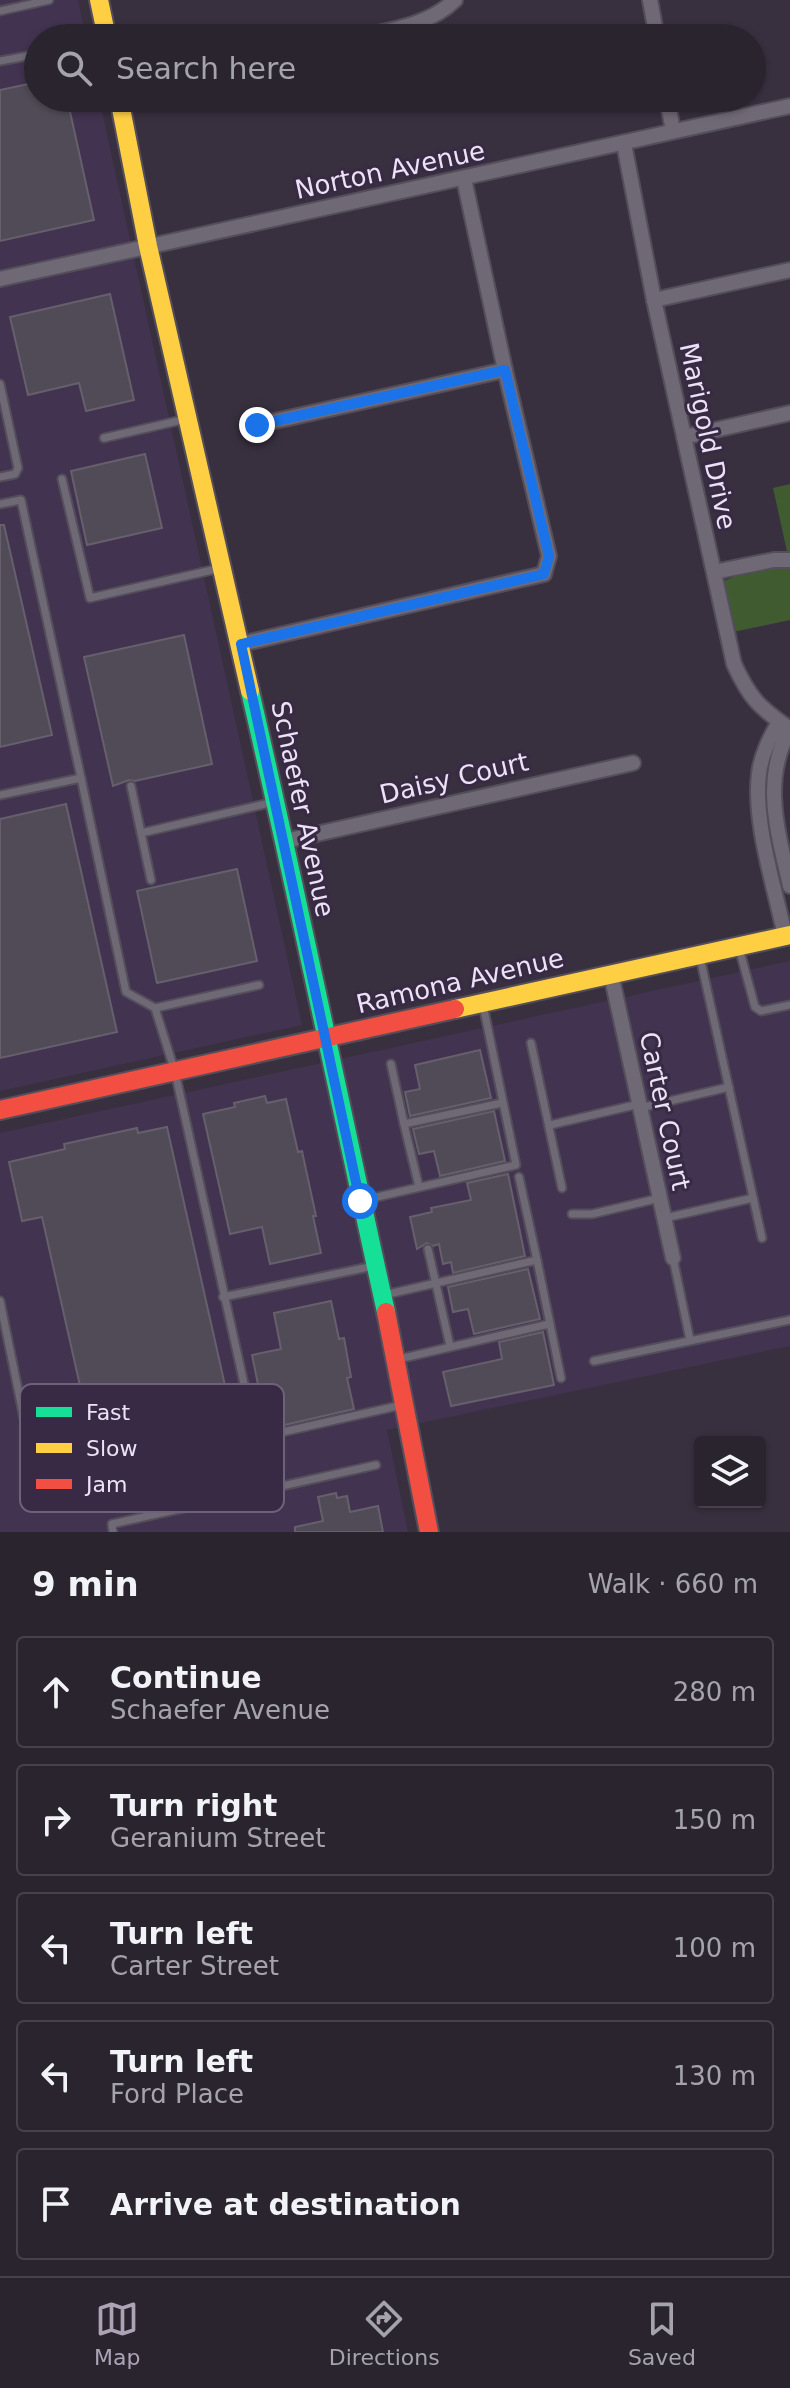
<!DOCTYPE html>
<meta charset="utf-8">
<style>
body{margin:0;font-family:"DejaVu Sans",sans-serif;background:#322c37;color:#f1f3f6}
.controls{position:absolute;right:24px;bottom:24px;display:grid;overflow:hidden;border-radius:8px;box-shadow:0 2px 6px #0004}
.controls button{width:72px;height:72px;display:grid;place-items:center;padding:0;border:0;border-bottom:2px solid #46414b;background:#2a242f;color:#f1f3f6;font:40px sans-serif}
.stop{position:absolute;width:24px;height:24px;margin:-18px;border:6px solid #1a73e8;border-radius:50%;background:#fff}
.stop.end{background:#1a73e8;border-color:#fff;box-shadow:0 2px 8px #0008}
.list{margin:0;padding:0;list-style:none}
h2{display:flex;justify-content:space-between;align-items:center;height:104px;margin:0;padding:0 32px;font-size:34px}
h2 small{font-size:26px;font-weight:400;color:#a5a4aa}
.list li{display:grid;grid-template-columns:52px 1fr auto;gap:24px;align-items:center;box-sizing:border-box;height:112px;margin:0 16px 16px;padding:0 16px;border:2px solid #46414b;border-radius:8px}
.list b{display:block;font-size:30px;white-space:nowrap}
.list p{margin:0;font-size:26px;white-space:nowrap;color:#a5a4aa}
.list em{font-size:26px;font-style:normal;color:#a5a4aa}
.icon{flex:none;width:44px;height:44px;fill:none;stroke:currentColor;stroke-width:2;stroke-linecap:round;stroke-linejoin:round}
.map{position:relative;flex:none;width:790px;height:1532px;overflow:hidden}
.search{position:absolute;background:#2a242f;box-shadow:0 2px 6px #0004;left:24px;right:24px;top:24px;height:88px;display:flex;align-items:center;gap:20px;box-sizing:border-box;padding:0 28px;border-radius:44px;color:#a5a4aa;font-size:30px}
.sheet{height:744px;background:#2a242f}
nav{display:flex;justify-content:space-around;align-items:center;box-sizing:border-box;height:112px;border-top:2px solid #46414b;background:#2a242f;font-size:22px;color:#a5a4aa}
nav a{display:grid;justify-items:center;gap:4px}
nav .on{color:#aca4b5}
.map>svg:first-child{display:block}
</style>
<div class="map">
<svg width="790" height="1532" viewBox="0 0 790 1532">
<rect width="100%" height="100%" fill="#38303f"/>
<g fill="#423350">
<polygon points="0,0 78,0 86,38 38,38 38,98 99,98 302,1025 0,1091"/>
<polygon points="790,961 790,1346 387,1430 408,1532 0,1532 0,1133"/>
</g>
<polygon fill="#415b31" points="790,484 790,620 733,632 721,582 788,556 773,488"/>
<g fill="#514b57" stroke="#665f6c" stroke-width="2">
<polygon points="38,82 38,98 67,98 94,220 0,241 0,90"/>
<polygon points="110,294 134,400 86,411 79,383 28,395 10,317"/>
<polygon points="145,454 162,528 87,545 71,471"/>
<polygon points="0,525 4,525 52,735 0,747"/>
<polygon points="184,635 212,764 135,781 129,780 113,786 84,657"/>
<polygon points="66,804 117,1032 0,1058 0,819"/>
<polygon points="237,869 257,961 157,983 137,891"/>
<polygon points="480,1050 491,1098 410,1116 405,1092 420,1089 415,1065"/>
<polygon points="265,1096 267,1103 286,1099 298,1152 302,1151 316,1216 313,1216 321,1253 270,1264 262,1227 230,1234 203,1114 235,1107 234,1103"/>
<polygon points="494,1111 505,1161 440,1176 434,1151 419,1154 413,1129"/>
<polygon points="167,1127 237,1439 99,1470 42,1217 22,1221 9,1162 65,1149 64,1144 137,1128 138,1133"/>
<polygon points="508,1174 525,1256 453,1273 451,1262 443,1264 439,1244 433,1246 427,1243 417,1249 410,1217 432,1212 431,1208 471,1200 467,1183"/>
<polygon points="528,1269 540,1319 474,1334 468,1309 453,1312 448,1287"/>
<polygon points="331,1301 339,1339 344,1338 351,1377 347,1378 354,1409 267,1429 252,1355 281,1349 274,1313"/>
<polygon points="543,1332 554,1385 451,1406 443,1372 502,1359 499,1342"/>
<polygon points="336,1493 337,1498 347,1496 350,1512 378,1506 383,1532 295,1532 295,1527 323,1521 318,1497"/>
</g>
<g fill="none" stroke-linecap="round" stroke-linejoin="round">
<defs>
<g id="lane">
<polyline points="0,11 49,0"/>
<polyline points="0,61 38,54"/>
<polyline points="0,384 18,468 15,474 0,477"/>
<polyline points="104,438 186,419"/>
<polyline points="62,479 90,598 221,568"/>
<polyline points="0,504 21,500 81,778"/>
<polyline points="131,786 151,880"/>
<polyline points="0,795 81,778 126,992 155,1008 175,1072 256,1438"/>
<polyline points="141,833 274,802"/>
<polyline points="739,948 755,1007 761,1011 790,1005"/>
<polyline points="700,957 762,1238"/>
<polyline points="155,1008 259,985"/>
<polyline points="531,1043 562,1188"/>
<polyline points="391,1064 404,1124"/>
<polyline points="640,1108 729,1087"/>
<polyline points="550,1125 639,1104"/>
<polyline points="519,1177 537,1260"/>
<polyline points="419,1187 404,1124 502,1103"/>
<polyline points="364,1200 516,1165 483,1005"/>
<polyline points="572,1214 592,1214 660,1198"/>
<polyline points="665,1218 753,1198"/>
<polyline points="428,1249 450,1346"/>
<polyline points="673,1258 690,1340"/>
<polyline points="384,1295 537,1260 561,1378"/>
<polyline points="223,1297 374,1266"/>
<polyline points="0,1301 38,1487 97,1477 239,1445 256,1438 402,1405"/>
<polyline points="399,1359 549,1324"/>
<polyline points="594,1361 790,1320"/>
<polyline points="113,1532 112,1524 376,1465"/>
</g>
<g id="street">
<polyline points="650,0 657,38"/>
<path d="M355,38C390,30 428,26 455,0"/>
<polyline points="667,98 673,131"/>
<path d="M624,144L654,300L734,664C750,699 759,707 790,729"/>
<polyline points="0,279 790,106"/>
<polyline points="654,300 790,270"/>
<polyline points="257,425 505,370"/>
<polyline points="684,437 790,413"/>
<polyline points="714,572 774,560 790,560"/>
<polyline points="241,644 544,574 549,556 505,370 464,179"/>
<path d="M779,722C770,738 761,755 759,774C753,822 775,888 785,936"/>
<path d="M790,729C761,780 778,832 790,886"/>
<polyline points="285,841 633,763"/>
<polyline points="611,974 673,1258"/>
</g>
<path id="fast" d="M250,691C298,897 340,1105 386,1312"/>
<g id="slow">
<polyline points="99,0 107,38"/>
<polyline points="119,98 148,246 250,691"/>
<polyline points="455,1009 790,935"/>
</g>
<g id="jam">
<polyline points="0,1110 455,1009"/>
<polyline points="386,1312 429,1532"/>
</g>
</defs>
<use href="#lane" stroke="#544e5b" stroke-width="11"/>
<use href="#street" stroke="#544e5b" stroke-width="18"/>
<use href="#fast" stroke="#544e5b" stroke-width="22"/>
<use href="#slow" stroke="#544e5b" stroke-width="22"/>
<use href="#jam" stroke="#544e5b" stroke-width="22"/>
<use href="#lane" stroke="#6f6975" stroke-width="7"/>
<use href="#street" stroke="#6f6975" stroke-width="14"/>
<use href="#fast" stroke="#16e098" stroke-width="18"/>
<use href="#slow" stroke="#ffcf43" stroke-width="18"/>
<use href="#jam" stroke="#f24e42" stroke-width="18"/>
</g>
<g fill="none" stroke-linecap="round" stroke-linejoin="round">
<polyline stroke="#1a73e8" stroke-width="10" points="257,425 505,370 549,556 544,574 241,644 360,1201"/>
</g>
<g text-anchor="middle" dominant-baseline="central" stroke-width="6" stroke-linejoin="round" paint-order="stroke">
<g font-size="26" fill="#ebe3f4" stroke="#382a45">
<text transform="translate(390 170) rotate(-12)">Norton Avenue</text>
<text transform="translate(708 436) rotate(78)">Marigold Drive</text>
<text transform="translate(454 778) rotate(-13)">Daisy Court</text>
<text transform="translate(303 809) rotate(78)">Schaefer Avenue</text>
<text transform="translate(460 981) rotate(-13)">Ramona Avenue</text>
<text transform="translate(665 1111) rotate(78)">Carter Court</text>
</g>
</g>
<rect x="20" y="1384" width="264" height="128" rx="12" fill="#382a45" stroke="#6e627a" stroke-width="2"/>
<rect x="36" y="1407" width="36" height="10" fill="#16e098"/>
<rect x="36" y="1443" width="36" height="10" fill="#ffcf43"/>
<rect x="36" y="1479" width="36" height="10" fill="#f24e42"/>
<g font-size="22" fill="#ebe3f4">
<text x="86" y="1420">Fast</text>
<text x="86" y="1456">Slow</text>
<text x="86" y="1492">Jam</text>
</g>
</svg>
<div class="controls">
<button><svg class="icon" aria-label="layers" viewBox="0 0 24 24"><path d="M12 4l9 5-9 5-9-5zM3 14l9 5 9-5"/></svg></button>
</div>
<div class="stop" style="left:360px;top:1201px"></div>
<div class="stop end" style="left:257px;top:425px"></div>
<div class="search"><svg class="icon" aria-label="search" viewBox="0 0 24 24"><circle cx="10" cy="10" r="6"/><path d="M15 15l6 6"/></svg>Search here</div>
</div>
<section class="sheet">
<h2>9 min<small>Walk · 660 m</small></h2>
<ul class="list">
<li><svg class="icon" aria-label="ahead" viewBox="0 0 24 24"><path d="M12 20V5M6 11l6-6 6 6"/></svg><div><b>Continue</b><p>Schaefer Avenue</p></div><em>280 m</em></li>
<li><svg class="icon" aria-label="right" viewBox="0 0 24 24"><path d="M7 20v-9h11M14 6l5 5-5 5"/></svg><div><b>Turn right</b><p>Geranium Street</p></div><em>150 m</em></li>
<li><svg class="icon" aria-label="left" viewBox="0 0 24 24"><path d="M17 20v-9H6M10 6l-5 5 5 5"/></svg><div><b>Turn left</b><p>Carter Street</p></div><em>100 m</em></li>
<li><svg class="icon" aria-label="left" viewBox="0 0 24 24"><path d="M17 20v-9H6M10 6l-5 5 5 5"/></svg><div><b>Turn left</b><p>Ford Place</p></div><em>130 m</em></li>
<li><svg class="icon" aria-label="arrive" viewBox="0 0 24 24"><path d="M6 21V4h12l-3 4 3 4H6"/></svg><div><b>Arrive at destination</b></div></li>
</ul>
</section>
<nav>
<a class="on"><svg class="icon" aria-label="map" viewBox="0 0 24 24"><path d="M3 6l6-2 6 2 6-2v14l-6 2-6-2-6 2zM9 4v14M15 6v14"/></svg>Map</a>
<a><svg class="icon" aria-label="directions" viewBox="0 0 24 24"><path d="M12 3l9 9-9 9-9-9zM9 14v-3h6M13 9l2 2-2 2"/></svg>Directions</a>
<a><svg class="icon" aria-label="saved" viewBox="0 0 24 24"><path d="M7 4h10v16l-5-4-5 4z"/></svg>Saved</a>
</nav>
